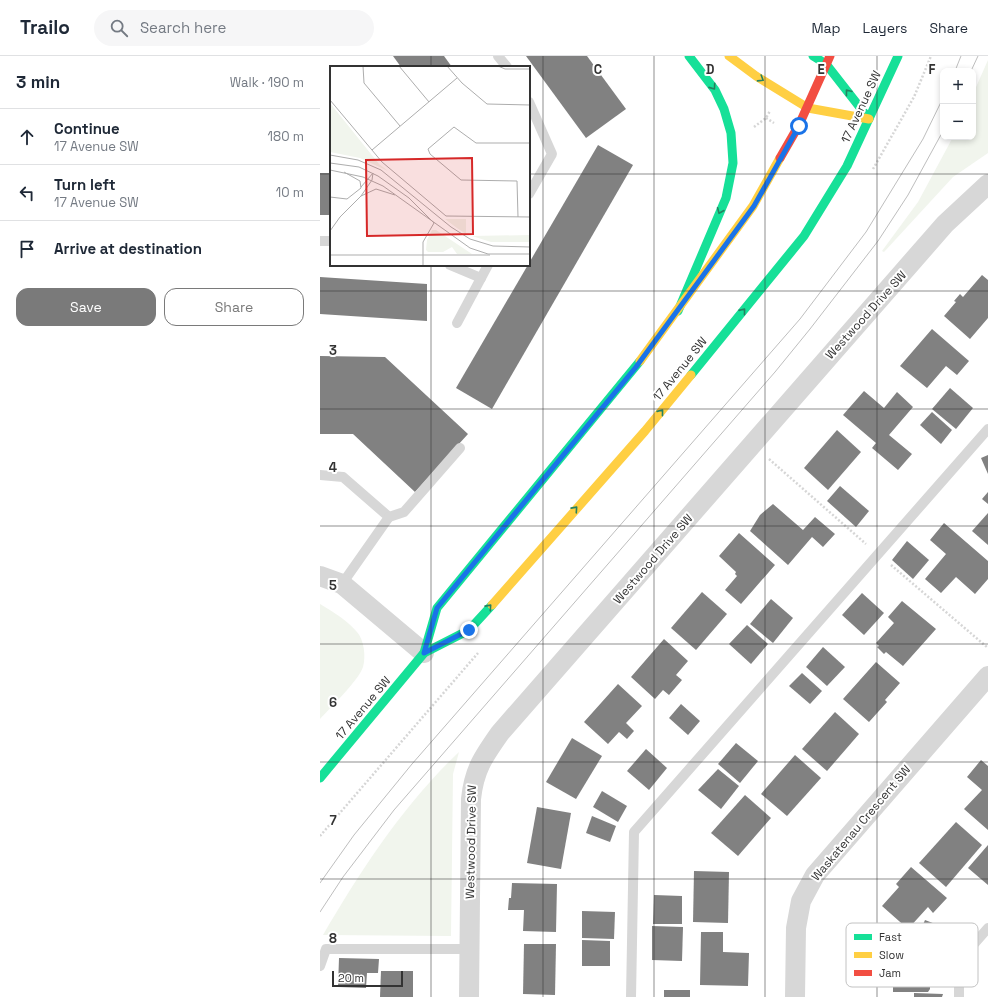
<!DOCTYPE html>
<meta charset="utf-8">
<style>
body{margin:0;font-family:"Space Grotesk",sans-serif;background:#f6f6f7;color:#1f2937}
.controls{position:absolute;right:12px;top:12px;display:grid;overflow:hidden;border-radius:8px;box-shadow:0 2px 6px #0003}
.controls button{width:36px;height:36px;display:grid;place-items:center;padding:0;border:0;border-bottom:1px solid #e0e1e3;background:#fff;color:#1f2937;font:20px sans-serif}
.scale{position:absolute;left:12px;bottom:10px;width:71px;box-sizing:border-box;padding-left:4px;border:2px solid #333;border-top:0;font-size:11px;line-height:14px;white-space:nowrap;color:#333;-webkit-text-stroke:3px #fff;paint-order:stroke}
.stop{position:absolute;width:12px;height:12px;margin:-9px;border:3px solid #1a73e8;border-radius:50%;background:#fff}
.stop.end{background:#1a73e8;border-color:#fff;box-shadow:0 1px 4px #0008}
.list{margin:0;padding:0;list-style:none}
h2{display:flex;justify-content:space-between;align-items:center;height:52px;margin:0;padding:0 16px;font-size:17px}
h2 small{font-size:13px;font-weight:400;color:#747a83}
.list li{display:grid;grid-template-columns:26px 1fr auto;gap:12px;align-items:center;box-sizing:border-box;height:56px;padding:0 16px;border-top:1px solid #e0e1e3}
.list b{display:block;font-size:15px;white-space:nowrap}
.list p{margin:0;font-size:13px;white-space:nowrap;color:#747a83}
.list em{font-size:13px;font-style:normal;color:#747a83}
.actions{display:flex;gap:8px;padding:12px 16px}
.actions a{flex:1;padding:9px 0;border:1px solid #7a7a7a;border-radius:12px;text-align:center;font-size:14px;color:#7a7a7a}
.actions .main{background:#7a7a7a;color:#fff}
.icon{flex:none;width:22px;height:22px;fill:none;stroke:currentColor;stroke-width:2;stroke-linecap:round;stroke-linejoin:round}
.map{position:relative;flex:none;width:668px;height:941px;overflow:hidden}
header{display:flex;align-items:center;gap:24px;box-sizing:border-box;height:56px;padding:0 20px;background:#fff;border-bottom:1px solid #e0e1e3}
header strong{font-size:19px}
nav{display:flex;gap:22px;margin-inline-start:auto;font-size:14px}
.search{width:280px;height:36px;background:#f6f6f7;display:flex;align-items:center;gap:10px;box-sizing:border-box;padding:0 14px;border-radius:22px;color:#747a83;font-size:15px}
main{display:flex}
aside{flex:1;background:#fff}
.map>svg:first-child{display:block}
</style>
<header>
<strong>Trailo</strong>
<div class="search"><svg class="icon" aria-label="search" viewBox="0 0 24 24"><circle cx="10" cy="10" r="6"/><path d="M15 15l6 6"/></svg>Search here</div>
<nav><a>Map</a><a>Layers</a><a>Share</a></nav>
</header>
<main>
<aside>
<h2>3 min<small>Walk · 190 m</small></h2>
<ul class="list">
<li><svg class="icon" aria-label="ahead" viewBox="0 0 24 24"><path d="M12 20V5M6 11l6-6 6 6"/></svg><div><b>Continue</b><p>17 Avenue SW</p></div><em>180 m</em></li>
<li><svg class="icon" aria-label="left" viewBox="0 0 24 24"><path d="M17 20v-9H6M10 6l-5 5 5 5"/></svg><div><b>Turn left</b><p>17 Avenue SW</p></div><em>10 m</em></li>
<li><svg class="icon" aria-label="arrive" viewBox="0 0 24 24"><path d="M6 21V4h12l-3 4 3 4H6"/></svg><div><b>Arrive at destination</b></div></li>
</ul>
<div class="actions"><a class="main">Save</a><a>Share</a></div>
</aside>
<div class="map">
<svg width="668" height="941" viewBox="0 0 668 941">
<rect width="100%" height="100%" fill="#fff"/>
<g fill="#f1f5ed">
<polygon points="668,4 668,97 633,121 564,196 562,195 598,146 633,81 653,81 653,38"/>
<path d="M0,548C13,556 27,564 37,576C44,584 46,600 43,611C39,624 10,652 0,663Z"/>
<path d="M139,696L133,718L131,880L3,879C41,814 84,748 139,696Z"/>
</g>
<g fill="#818181">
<polygon points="73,0 124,0 132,11 81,11"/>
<polygon points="206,0 267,0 306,53 266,82"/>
<polygon points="278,89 313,109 172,353 136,332"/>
<rect x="0" y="117" width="11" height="42"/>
<polygon points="662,219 668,224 668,262 650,283 624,260 636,246 634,245 640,238 643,241"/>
<polygon points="0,221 107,228 107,265 0,258"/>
<polygon points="612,273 649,305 637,319 626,310 607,332 580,310"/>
<polygon points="0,300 65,301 148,378 95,436 33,378 0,378"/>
<polygon points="630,332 653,352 636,373 612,353"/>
<polygon points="544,335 564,352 577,336 593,351 569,379 592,398 578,414 552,392 556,387 523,359"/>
<polygon points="612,356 632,374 621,388 600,369"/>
<polygon points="517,374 541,396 508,434 484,412"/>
<polygon points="668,399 668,418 661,402"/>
<polygon points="520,430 549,455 536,471 507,445"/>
<polygon points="668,436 668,448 662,443"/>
<polygon points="453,448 483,474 495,461 515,478 503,491 492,481 468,509 430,475 440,459"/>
<polygon points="668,457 668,489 652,475"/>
<polygon points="624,467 668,505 668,523 655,538 636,521 621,537 605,523 626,498 610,484"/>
<polygon points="419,477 455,509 421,548 405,534 417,520 415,518 416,516 399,500"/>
<polygon points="587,485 609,504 593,523 572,504"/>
<polygon points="382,536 407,558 376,594 351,572"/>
<polygon points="542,537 564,557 544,579 522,559"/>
<polygon points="451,543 473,562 453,587 430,568"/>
<polygon points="582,545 616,573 583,610 566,596 564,598 557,591 559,590 556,587 574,567 568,561"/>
<polygon points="427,569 448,588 431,608 409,588"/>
<polygon points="344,583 368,605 356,619 362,624 349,639 343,634 335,643 311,621"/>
<polygon points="503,591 525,611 507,630 486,611"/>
<polygon points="556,606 580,627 565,644 567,646 549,666 523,643"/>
<polygon points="482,617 502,635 490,648 469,630"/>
<polygon points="298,628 322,650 306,667 314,675 307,683 299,676 288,688 264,666"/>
<polygon points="361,648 380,665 368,679 349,662"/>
<polygon points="515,656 539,678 507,715 482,693"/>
<polygon points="252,682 282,700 256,743 226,726"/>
<polygon points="416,687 438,705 420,727 398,708"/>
<polygon points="326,693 347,712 329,734 307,715"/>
<polygon points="475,699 501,722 467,760 441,738"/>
<polygon points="661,704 668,710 668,774 644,753 662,734 647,721"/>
<polygon points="398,713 419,730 401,753 378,734"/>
<polygon points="282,735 307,750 298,766 273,751"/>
<polygon points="425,739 451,762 418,800 391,777"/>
<polygon points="217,751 251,757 241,813 207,807"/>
<polygon points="272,760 296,770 290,786 266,777"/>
<polygon points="636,766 662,789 626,831 599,807"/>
<polygon points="668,789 668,829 648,812"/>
<polygon points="591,811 627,842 613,857 608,851 588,873 562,850 579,831 576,828"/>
<polygon points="374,815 409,816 408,867 373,866"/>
<polygon points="192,827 237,828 236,876 203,875 204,854 188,854 189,842 191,842"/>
<polygon points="334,839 362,840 362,868 333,868"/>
<polygon points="262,855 295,856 294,883 262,882"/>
<polygon points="605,864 628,873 621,890 598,880"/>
<polygon points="332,870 363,871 362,905 332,904"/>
<polygon points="381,876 403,876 403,896 429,897 428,930 380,929"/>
<polygon points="543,883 575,883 575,914 586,915 587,907 610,908 610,933 608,936 573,936 573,929 537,929 538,910 542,910"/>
<polygon points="262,884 290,885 290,910 262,910"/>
<polygon points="204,888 236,888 235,939 203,938"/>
<polygon points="19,902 59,903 58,917 47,917 46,932 18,931"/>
<polygon points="61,915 93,915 93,941 60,941"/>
<rect x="344" y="934" width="26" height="7"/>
<polygon points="594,937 623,938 622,941 594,941"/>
</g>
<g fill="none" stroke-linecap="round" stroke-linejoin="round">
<g stroke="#d6d6d6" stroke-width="2.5" stroke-dasharray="2 2" stroke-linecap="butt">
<polyline points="446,62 454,67"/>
<polyline points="434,71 446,62 450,55"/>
<polyline points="553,113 594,41 611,0"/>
<polyline points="449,403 546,488"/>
<polyline points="571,509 668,592"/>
<polyline points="0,780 158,597"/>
</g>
<g stroke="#d7d7d7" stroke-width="10">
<polyline points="178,0 187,11"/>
<polyline points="209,46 232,98 209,138"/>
<polyline points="0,185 11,185"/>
<polyline points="130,209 161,222"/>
<polyline points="137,267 168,209"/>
<polyline points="0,419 23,421 69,461 22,528"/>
<polyline points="69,461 84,456 140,392"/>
<polyline points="0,910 6,893 150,893"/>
<polyline points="311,941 314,776 668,373"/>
<polyline points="639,941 639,905 668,872"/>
</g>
<g stroke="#d7d7d7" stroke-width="20">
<polyline points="0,520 22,528 104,597"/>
<path d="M149,941L151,743C154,714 163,701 180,677L625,168L668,128"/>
<polyline points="475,941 476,872 481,845 495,819 668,620"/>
</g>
<g stroke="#16e098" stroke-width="9">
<polyline points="493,0 506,8 549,63"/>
<polyline points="358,255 406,142 413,107 411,77 404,53 395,34 369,0"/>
<polyline points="371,319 484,180 527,110 578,0"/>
<polyline points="104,597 117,552 320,305"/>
<polyline points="0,722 104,597 149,574 172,549"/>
</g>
<g stroke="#ffcf43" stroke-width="9">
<polyline points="409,0 436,20 488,52 549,63"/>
<polyline points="320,305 433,150 460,102"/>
<polyline points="172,549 325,375 371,319"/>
</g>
<polyline stroke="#f24e42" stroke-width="9" points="460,102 479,69 510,0"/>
<g stroke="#bebebe" stroke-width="1">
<polyline points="635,15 641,0"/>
<polyline points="651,15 658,0"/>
<polyline points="0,827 34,779 92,708 480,263 546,176 603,83 623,42"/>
<polyline points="0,856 23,821 74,754 455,316 490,273 558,185 588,139 623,75"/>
</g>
</g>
<defs><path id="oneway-chevron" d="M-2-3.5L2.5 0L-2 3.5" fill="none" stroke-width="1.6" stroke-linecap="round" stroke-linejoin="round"/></defs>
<g stroke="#268160">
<use href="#oneway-chevron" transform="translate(441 23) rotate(32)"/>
<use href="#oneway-chevron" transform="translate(393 31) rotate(55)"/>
<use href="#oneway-chevron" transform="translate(528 36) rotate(-128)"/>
<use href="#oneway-chevron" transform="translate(400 155) rotate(113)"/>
<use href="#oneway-chevron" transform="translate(423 255) rotate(-51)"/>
<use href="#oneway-chevron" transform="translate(341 356) rotate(-51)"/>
<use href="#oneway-chevron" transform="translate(255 453) rotate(-48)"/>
<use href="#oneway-chevron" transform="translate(169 551) rotate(-48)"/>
</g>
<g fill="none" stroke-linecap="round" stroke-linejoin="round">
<polyline stroke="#1a73e8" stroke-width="5" points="149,574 104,597 117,552 316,311 434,150 479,70"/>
</g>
<path fill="none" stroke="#333" stroke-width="1" stroke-opacity="0.55" d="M111,0V11M223,0V941M334,0V941M445,0V941M557,0V941M0,118H11M209,118H668M111,209V941M0,235H668M0,353H668M0,470H668M0,588H668M0,706H668M0,823H668"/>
<g text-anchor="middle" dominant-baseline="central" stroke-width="4" stroke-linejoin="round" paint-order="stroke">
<g font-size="12" fill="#333" stroke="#fff">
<text transform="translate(541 51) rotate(-65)">17 Avenue SW</text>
<text transform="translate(546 259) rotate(-48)">Westwood Drive SW</text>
<text transform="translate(360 313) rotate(-51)">17 Avenue SW</text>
<text transform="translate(333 503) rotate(-49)">Westwood Drive SW</text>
<text transform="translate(43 652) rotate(-50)">17 Avenue SW</text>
<text transform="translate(541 767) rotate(-50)">Waskatenau Crescent SW</text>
<text transform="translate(151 786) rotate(-89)">Westwood Drive SW</text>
</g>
</g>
<g transform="translate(10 10)">
<rect width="200" height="200" fill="#fff"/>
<path d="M0,37L49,98L58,105L30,92L0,86ZM115,153H136V168L127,162ZM102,164H106L142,188H127L122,181L113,186H98L96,184L97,174ZM200,169V176H161L142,170Z" fill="#f1f5ed"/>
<path fill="none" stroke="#adadad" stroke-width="1" d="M33,0L34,17L70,60M69,0L99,36M117,0L132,17L157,38L200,39M168,0L175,3H200M0,34L52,96L116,150L200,151M42,84L127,12M0,89L28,94L51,104L121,161L140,173L163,180L200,181M0,97L29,101L48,110L79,132L104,157M0,104L33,111L53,120L140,182L158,188H200M31,121L43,107M31,130L46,123L65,129M0,131L17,133L31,122L30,115L14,106M188,151L187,115L131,114L100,88L98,83L124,61L146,77H200M0,165L10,151L31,130L42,114L43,107M0,189H160M93,200V176L104,157"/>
<path fill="#d62828" fill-opacity="0.15" stroke="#d62828" stroke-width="2" d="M142,92L143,168L37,170L36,94Z"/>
<rect width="200" height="200" fill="none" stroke="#333" stroke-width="2"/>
</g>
<rect x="526" y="867" width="132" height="64" rx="6" fill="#fff" stroke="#c2c2c2" stroke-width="1"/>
<rect x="534" y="878" width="18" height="6" fill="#16e098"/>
<rect x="534" y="896" width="18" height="6" fill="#ffcf43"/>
<rect x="534" y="914" width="18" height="6" fill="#f24e42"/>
<g font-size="11" fill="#333">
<text x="559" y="885">Fast</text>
<text x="559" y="903">Slow</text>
<text x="559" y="921">Jam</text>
</g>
<g font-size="13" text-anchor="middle" font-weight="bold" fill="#333" stroke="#fff" stroke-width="4" stroke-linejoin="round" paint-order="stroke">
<text x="278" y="18">C</text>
<text x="390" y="18">D</text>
<text x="501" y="18">E</text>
<text x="612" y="18">F</text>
<text x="13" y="299">3</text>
<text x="13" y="416">4</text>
<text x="13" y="534">5</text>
<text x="13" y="651">6</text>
<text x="13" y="769">7</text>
<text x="13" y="887">8</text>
</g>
</svg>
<div class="controls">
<button>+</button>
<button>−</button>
</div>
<div class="scale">20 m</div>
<div class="stop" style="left:479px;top:70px"></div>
<div class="stop end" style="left:149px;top:574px"></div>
</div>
</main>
